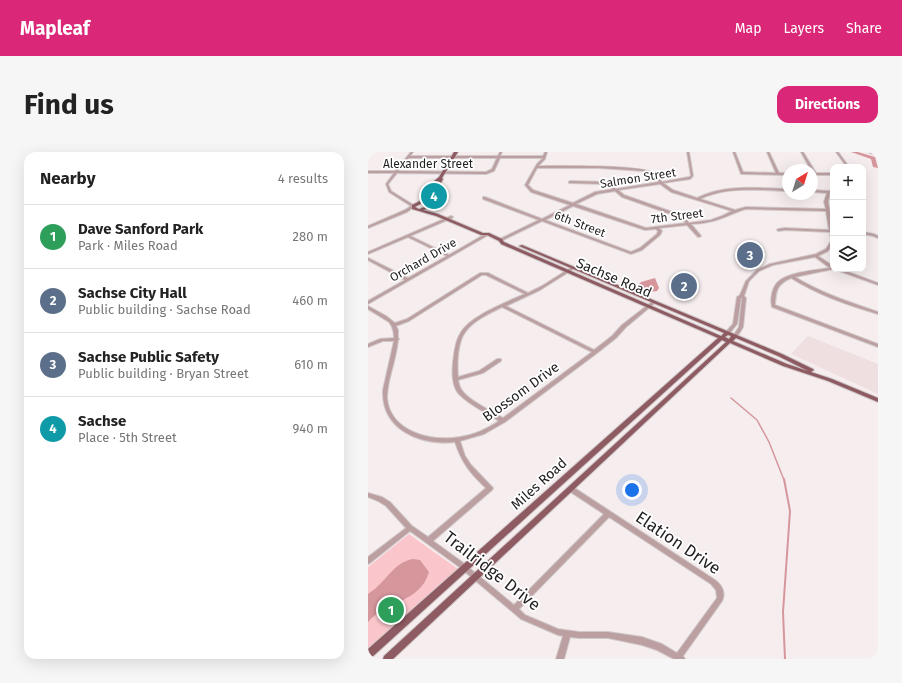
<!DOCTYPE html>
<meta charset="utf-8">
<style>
body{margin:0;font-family:"Fira Sans",sans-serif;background:#f6f6f6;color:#222}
.controls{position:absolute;right:12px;top:12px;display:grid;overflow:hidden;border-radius:8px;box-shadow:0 4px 16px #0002}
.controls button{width:36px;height:36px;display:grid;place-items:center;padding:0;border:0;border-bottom:1px solid #e0e0e0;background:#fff;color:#222;font:20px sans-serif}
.compass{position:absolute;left:414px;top:12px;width:36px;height:36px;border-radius:50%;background:#fff;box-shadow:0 4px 16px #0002;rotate:38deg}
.you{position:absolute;left:264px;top:338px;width:14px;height:14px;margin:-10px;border:3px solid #fff;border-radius:50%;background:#1a73e8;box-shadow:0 0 0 6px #1a73e833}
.badge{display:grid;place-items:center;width:26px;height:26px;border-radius:50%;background:#db2777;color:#fff;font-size:13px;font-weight:700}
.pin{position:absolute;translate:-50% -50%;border:2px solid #fff;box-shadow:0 1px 4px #0006}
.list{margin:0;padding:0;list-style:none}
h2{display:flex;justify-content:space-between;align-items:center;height:52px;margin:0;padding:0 16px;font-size:17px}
h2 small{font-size:13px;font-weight:400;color:#767676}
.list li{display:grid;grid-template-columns:26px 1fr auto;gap:12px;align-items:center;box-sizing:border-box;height:64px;padding:0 16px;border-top:1px solid #e0e0e0}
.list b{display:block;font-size:15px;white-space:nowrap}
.list p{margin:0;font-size:13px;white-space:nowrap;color:#767676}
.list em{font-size:13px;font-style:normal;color:#767676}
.icon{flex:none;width:22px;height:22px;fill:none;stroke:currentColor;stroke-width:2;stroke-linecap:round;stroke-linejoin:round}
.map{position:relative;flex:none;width:510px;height:507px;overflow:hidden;border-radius:12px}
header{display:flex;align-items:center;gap:24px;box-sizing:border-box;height:56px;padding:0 20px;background:#db2777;color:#fff}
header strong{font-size:19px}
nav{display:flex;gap:22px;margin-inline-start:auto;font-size:14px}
.intro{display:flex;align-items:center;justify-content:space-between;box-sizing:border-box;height:96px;padding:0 24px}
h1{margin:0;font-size:28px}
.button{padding:10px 18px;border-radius:12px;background:#db2777;color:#fff;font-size:14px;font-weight:700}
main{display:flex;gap:24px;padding:0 24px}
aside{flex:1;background:#fff;border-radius:12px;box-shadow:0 4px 16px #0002}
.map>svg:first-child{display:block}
</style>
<header>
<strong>Mapleaf</strong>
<nav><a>Map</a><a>Layers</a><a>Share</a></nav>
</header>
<div class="intro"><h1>Find us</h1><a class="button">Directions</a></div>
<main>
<aside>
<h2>Nearby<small>4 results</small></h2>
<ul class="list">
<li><span class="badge" style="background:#2e9e5b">1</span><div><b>Dave Sanford Park</b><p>Park · Miles Road</p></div><em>280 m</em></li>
<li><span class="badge" style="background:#5c6f8a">2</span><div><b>Sachse City Hall</b><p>Public building · Sachse Road</p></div><em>460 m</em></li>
<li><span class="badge" style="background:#5c6f8a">3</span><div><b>Sachse Public Safety</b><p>Public building · Bryan Street</p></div><em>610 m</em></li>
<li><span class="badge" style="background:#0f9aa8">4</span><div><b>Sachse</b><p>Place · 5th Street</p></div><em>940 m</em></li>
</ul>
</aside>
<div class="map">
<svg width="510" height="507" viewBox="0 0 510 507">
<rect width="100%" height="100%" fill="#f6edee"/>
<polygon fill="#f0dfe0" points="440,184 510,212 510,242 423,202"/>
<polygon fill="#fac6cb" points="41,382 90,417 0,498 0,415"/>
<g fill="#d5969c">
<polygon points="287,126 291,136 289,139 276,141 267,136 273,130"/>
<path d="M45,407L52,408L61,420C52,451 19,448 0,470V442C18,431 25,410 45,407Z"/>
</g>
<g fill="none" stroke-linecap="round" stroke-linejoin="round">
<polyline stroke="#d5969c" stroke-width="1.5" points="363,246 389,268 401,290 416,328"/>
<polyline stroke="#d5969c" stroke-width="2" points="416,327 422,359 415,460 417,507"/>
<polygon fill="#d5969c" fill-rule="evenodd" points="483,0 490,0 507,5 510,16 505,15 503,7"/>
<defs>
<g id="minor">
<path d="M43,0H45L42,4H130L132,0H134L132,4H175L177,0H179L177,7L170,14C190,14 277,12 288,22C290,24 292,27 294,30L321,25L323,24L319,0H321L325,24L322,27L295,31L305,38L329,46C357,32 389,36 420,37V39C391,38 359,34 332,47L367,58L378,55L458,57L456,50L459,41L444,40V38L461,39L465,37V39L462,40L460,50L465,78V92L460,99L450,104L465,114V117L427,125C453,141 481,150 510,160V162C480,153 450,143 423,126C409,132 408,138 407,153L510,192V195L404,155C402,147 404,135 411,129C422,120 448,118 462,116L447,105L405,113L391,119L381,129L376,144L378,146L375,175L369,185H365V184L371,175L374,146H373L369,172L361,182H357V181L365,172L369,145L372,143L378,129L389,118L402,112L448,102L458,97L463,89L462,80L417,78L411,79L409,78L410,77L417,76L461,78L458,59L378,57C367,60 357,66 345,69C338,71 330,72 323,72L333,84L331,85H330L319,73L291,76L294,79L292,83L274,98L263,102L174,69L133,89H132V87L171,68L115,47V45H117L174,67L202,53L163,40L157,33L169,12L175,6H132L126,19L118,22L29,21L20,32L23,39L47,54L39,60L0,76V74L37,58L43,54L21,40L18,32L26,21H0V19H27ZM41,6H129L124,17L118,20L30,19ZM169,16H231L276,19L286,23L291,30L248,37L238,30L202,29L201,30V31L237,32L245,37L227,40L205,51L165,38L160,33ZM292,32L303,40L364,59L354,64L343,68L321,71L318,67L310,62L256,43L250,38ZM247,39L254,45L308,64L316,69L318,71L278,76L208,52L229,42ZM205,54L277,78L288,77L290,79L289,82L272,96L263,100L177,68Z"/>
<polygon points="365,0 367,0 375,20 408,21 399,0 401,0 411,21 420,21 420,23 373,22"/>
<polygon points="433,0 435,0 448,21 465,21 465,23 444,23 444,21 445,21 444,18 443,18"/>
<polygon points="468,0 470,0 481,15 479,15"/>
<polygon points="502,0 510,1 510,3 502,1"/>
<polygon points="83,64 85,65 84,66 42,84 81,103 119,81 122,82 0,152 0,149 37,128 0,108 0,106 40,126 79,104 40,85 0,102 0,100"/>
<polygon points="495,80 506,82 510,84 510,86 505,84 495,82"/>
<path d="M204,115H206L207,116L172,138L138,154L226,198L244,184L254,173L285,149H287L288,150L258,175L248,186L229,201L137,270L116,282L92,289L97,304L103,313L125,336L124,338L65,389L94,410L146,453L236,362L201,339L200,337L201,335H205L347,428C354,433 358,441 354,449L315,504L317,507H306L289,498L274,493L240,486H211L202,485L196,507H188L195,484L190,483L153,467L90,414L42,379L2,411L0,412V405L38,376L18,354L10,349L0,345V341L14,345L22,350L44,374L60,385L118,336C102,321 94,311 87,290C53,294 13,278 15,238L26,189H15L0,195V192L12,187L26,186C26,180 25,175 21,170L0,157V154L18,164L27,171L39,167L112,121H120L160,141L174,134ZM114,123H118L157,142C139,150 101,164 92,182C87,190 86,202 85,211C84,221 84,233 90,241C101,253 118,260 131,269C119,277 106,283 92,285C63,290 22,280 19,246C19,237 21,229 23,221C26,210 29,199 30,188L31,187L30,186V178L28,174L41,169ZM134,155L224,200L135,266C124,259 99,248 93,237C91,234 91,231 90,228L115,221L133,209V207H129L111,219L90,225C89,213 89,189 98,179C106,168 122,161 134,155ZM241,365L343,432L348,438L349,446L309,501L294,492L274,485L240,480H211L190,477L157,463L151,457Z"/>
<polygon points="466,117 472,117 510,131 510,133"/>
</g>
<path id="major" d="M86,0H90L74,26L75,27L64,48V54L62,56L55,58L70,62L115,81H121L134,87L136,90L353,184L356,181L151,94L154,93L414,202L445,217L446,218L443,220L464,227L510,246V250L460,229L415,214L362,191L25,507H15L16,504L358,190L354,188L3,506L0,507V497L350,186L133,92L131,89L119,83H113L68,64L44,57V53L52,49L57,44L64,31L71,25ZM70,29L60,50L56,49L60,45ZM54,51L60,52V54L51,57L47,55ZM360,183L363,184L361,187L357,185ZM368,186L410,204L440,219L419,212L365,189Z"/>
</defs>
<use href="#minor" stroke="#d0c8c9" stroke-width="2"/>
<use href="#major" stroke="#d0c8c9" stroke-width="2"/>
<use href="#minor" fill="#bc9fa1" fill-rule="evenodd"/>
<use href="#major" fill="#8d5b61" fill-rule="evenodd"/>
</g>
<g text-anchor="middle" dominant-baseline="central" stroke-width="3.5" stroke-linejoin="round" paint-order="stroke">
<g font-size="12" fill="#221f1f" stroke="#fff">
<text x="60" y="12">Alexander Street</text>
<text transform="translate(270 26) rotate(-9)">Salmon Street</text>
<text transform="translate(309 64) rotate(-7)">7th Street</text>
<text transform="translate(212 72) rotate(21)">6th Street</text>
<text transform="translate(55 108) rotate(-30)">Orchard Drive</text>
</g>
<g font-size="14" fill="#221f1f" stroke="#fff">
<text transform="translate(246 126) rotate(23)">Sachse Road</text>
<text transform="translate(153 240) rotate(-36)">Blossom Drive</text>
<text transform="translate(171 332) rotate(-42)">Miles Road</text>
</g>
<g font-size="17" fill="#221f1f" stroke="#fff">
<text transform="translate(310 391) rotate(34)">Elation Drive</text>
<text transform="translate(124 419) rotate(38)">Trailridge Drive</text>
</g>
</g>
</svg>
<div class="controls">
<button>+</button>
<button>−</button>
<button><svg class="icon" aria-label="layers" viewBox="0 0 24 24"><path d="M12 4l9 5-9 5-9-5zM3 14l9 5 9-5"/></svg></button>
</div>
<svg class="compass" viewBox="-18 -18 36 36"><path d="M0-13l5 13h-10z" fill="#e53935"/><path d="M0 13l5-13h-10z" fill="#767676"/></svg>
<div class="you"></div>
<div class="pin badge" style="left:23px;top:458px;background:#2e9e5b">1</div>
<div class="pin badge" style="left:316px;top:134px;background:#5c6f8a">2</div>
<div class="pin badge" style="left:382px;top:103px;background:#5c6f8a">3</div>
<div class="pin badge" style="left:66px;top:44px;background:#0f9aa8">4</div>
</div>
</main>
